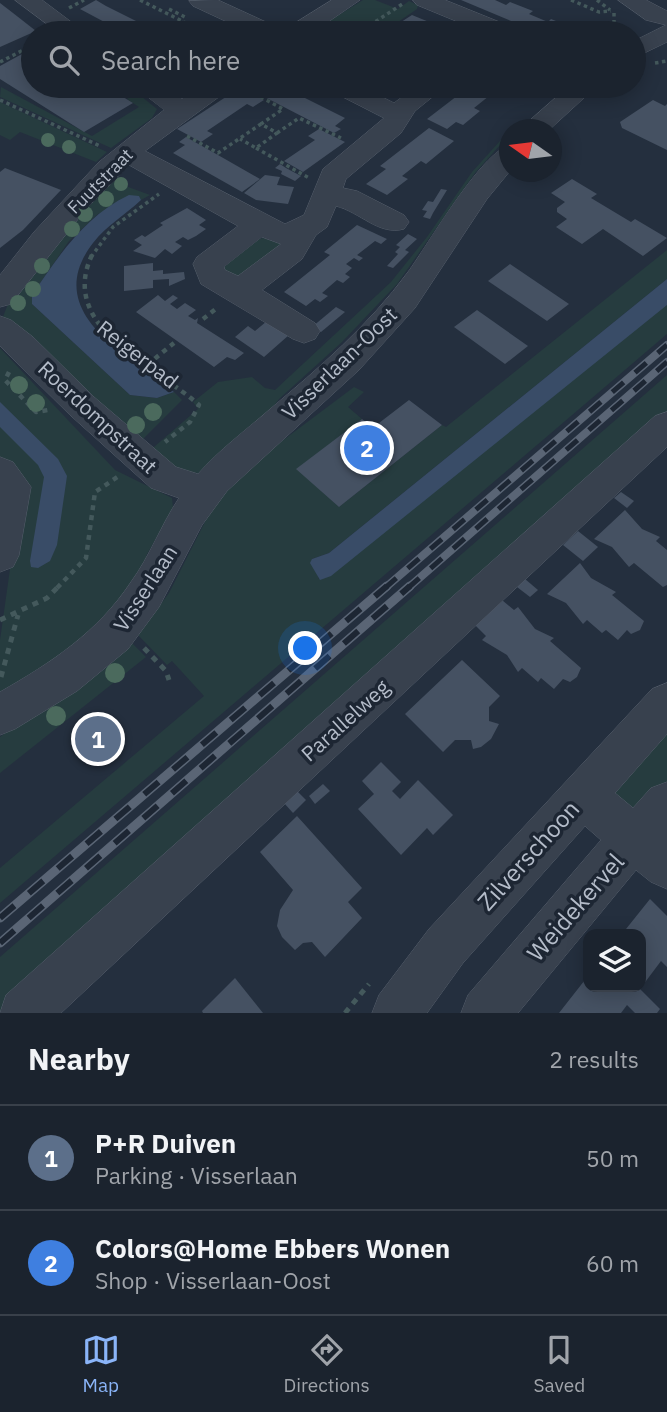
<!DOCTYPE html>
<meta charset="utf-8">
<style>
body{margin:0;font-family:"IBM Plex Sans",sans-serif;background:#282f3a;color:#f1f3f6}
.controls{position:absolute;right:21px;bottom:21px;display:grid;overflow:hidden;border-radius:14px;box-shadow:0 4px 18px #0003}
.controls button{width:63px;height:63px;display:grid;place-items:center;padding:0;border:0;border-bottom:2px solid #39404a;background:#1b232e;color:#f1f3f6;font:35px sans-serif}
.compass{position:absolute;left:499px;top:119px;width:63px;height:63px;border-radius:50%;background:#1b232e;box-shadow:0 4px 18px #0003;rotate:284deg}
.you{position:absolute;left:306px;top:649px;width:24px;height:24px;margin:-18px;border:5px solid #fff;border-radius:50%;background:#1a73e8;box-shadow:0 0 0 10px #1a73e833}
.badge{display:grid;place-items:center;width:46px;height:46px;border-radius:50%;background:#8ab4f8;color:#fff;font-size:23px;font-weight:700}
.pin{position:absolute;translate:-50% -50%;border:4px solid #fff;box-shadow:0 2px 7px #0006}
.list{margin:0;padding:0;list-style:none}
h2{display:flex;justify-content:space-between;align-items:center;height:91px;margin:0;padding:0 28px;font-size:30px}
h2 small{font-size:23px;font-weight:400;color:#a0a4aa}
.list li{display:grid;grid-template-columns:46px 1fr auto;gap:21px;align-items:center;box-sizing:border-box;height:105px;padding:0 28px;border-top:2px solid #39404a}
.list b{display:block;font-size:26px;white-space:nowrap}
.list p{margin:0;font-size:23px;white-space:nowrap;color:#a0a4aa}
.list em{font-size:23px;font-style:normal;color:#a0a4aa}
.icon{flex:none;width:38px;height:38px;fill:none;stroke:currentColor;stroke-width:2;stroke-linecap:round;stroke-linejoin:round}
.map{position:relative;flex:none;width:667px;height:1013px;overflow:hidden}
.search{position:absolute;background:#1b232e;box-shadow:0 4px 18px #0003;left:21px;right:21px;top:21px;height:77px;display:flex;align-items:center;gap:18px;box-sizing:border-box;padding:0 24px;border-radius:38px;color:#a0a4aa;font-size:26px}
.sheet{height:301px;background:#1b232e}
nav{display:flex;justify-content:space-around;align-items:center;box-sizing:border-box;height:98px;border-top:2px solid #39404a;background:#1b232e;font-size:19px;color:#a0a4aa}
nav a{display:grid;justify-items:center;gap:4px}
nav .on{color:#8ab4f8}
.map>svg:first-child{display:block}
</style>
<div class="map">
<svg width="667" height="1013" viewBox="0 0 667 1013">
<rect width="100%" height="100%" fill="#242f3e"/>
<g fill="#263c3f">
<polygon points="363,0 375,0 398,9 409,1 418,5 417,9 382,33 310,33"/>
<polygon points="1,87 92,136 139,107 127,99 137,93 157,109 152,118 111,148 0,97"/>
<polygon points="0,102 107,152 96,162 20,132 10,140 0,135"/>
<polygon points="509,131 509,135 475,173 397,284 342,342 279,399 261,424 199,473 183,472 147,453 198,409 193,402 218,382 252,377 265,388 275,390 391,282 427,237 472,172"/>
<path d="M112,181L150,195L141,200L139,196L98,214L69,241L32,295V304L130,395L157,398L174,392L182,400L137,445L2,321C13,277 79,212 112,181Z"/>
<path d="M264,238L284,245C266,261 248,288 223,273L224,265L257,239Z"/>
<polygon points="667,250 667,279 329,553 312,559 319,579 667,299 667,334 0,903 0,868 204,696 172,661 167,665 138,635 169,593 212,508 246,468 354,387 364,392 348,407 362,419 297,469 339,507 442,425 446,427"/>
<polygon points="0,348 115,470 172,498 173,508 146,556 153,559 89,645 0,699 0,640 22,484 0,460"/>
<polygon points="667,375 667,416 0,1013 0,957"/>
<path d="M131,642L146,657L0,773V737C46,700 90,692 131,642Z"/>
<polygon points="667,730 667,783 635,822 610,797"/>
</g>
<g fill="#394c67">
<path d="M129,195L139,196L141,200C125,215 107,225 93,243C40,312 127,355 174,392L157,398L130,395L32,304V295C59,255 85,216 129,195Z"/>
<polygon points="667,279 667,305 331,576 320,580 310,563 312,559 329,553"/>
<polygon points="0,402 58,459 67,476 57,545 50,561 38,568 31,567 30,561 44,477 38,465 0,427"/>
</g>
<g fill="#455162">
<polygon points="96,0 106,6 160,33 125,33 80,9"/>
<polygon points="461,0 495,0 506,5 510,2 533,11 529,14 548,22 551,19 556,21 552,24 570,31 540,33"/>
<polygon points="0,3 13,13 36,31 0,47"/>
<polygon points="412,15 434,24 454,33 419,33 398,24"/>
<polygon points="33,48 33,86 105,86 133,103 84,132 0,79 0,66"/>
<polygon points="274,86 281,86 345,118 335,126 341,129 334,133 255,92 261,88 267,91"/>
<polygon points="470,86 499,88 474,108 480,111 463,125 456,122 447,129 427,119"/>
<polygon points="241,87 264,100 253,107 247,104 207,131 213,134 201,142 177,129"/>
<polygon points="653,100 665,106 667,104 667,150 622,128 620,122"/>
<polygon points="429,128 454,141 426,164 421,161 402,176 408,179 387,195 366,184 386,169 380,166"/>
<polygon points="319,129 345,142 303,172 284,161 315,140 308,136"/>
<polygon points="186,137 225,159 260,179 242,192 173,153 185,145 179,142"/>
<polygon points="280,164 286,168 301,176 295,181 281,174 282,171 275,168"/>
<polygon points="5,168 61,190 23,230 0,248 0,172"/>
<polygon points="265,175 280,177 277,185 294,187 288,204 256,200 244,193"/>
<polygon points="572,179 597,194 591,198 631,222 635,219 667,238 643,256 603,229 582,244 556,227 567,219 557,212 557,208 565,202 551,193"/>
<polygon points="441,189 447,190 433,213 430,219 423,217 427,211 422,210 428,201 433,202"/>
<polygon points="187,208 206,220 199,225 206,229 196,236 188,240 183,237 175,242 182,246 172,254 165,249 155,258 133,251 142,245 134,240 142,235 145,237 163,225 160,223"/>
<polygon points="357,225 387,239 381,244 375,241 357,255 363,258 359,261 354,258 346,264 352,268 345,274 350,277 343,283 337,280 330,286 322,293 328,296 320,302 315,299 306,306 284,292 330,255 324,252"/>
<polygon points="408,234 417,239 405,250 409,252 393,268 387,266 398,254 395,252 400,247 396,245"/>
<polygon points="153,263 153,271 163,270 163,274 184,272 185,279 169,286 169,279 153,280 153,288 124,291 124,266"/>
<polygon points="510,264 569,304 547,321 488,281"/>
<polygon points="158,295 165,301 173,295 178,298 170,304 177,309 185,303 196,310 188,316 195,320 198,318 197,323 244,353 235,360 227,357 214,367 136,312"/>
<polygon points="336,307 345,312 321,332 312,327"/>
<polygon points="477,310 528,346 505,364 454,327"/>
<polygon points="267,321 289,335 264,357 235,337 248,326 255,331"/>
<polygon points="409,400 442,425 339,507 296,469 362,419 367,423 379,423"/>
<polygon points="621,492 634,501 627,508 614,498"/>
<polygon points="625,510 642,529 660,537 656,541 667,550 667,585 663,587 634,563 629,567 612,547 594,539"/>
<polygon points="578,531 598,547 583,561 563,545"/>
<polygon points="580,563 591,578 616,592 612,595 644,621 640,630 631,634 627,630 618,640 606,630 602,633 587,620 583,624 566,603 547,594"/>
<polygon points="525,579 538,590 530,597 517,587"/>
<polygon points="502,600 514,610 518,607 535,629 554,638 550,641 581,668 577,677 570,682 563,679 554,689 541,678 538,682 522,668 518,672 507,655 482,640 486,636 475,625"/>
<polygon points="462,660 500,696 489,707 489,721 499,724 491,739 481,747 473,749 471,740 455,740 443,752 405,714"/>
<polygon points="381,762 401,782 392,791 400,799 418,780 453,815 433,835 427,828 401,855 358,809 374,794 362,781"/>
<polygon points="323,784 330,791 315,804 309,796"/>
<polygon points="296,790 306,800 293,813 284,803"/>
<polygon points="297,816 362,888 348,902 362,918 325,957 312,942 303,943 295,950 282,937 277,926 280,910 293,890 260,852"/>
<polygon points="650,899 667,916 667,967 661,961 640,989 660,1009 657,1013 635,1013 627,1005 621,1013 559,1013 588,976 588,987 641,987 641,934 622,934"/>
<polygon points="235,978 263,1013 203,1013 202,1011"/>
</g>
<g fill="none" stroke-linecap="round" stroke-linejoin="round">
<defs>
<g id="minor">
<polygon points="15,0 42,0 86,33 59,33"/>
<polygon points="218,0 279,28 282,33 251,33 193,6 189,1"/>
<polygon points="332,0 360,0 312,33 284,33 287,28"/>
<polygon points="413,0 445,0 507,25 511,33 485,33 417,5"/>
<polygon points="618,0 646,0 667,11 667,42 634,58 634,41 666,25 646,20"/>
<path d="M134,86H164L182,99L201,86H231L227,91L145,151L285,224L304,215L323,169L384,118L331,91L327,86H360L394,103L417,86H446L415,111L401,133L346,179L343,188L357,191L404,215L409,222L404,229C379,236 360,212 336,206L327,227L316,235L302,259L262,290L315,323L320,331L315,339L304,343L293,339L201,284L193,264L197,257L238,226L129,165L86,209L11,304L0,307V275L34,232L99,162L164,110ZM262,237L281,244L238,276L225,270L224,267Z"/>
<polygon points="569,86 597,86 549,130 519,130"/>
<path d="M510,145V171L487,199L415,308L359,370L227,491L202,525L159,607L128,649L77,691L15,729L0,735V692C51,663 98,632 131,582C150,556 161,525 179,498L151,488L70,415L0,346V316L11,320L33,337L94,397L176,467L198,474C219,450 245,431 269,410C319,368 369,325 408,272C428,245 481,152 510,145Z"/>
<polygon points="667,412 667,447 61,1013 0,1013 6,995 655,416"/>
<polygon points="0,457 13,462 31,487 19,555 13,567 0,572"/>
<polygon points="667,683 667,734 615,793 633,808 651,788 667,782 667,889 651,882 636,870 518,1013 461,1013 468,995 601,840 585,826 463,963 427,1013 372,1013 379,995 429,929 652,689"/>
</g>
</defs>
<use href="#minor" stroke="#565f6c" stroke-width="1"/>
<g stroke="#44595c" stroke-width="3.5" stroke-dasharray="3.5 3.5" stroke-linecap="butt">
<polyline points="140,0 184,22 165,33"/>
<polyline points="571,0 599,12 611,11"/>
<polyline points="597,0 610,10"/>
<polyline points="69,8 84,0"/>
<polyline points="169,9 185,17"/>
<polyline points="614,13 614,33"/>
<polyline points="358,33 404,3"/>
<polyline points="0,62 33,45"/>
<polyline points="655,63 667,61"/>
<polyline points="114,86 124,94"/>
<polyline points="303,86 316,92"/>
<polyline points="242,87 283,109 261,124"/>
<polyline points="0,100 100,146"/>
<polyline points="277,133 299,118 341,138"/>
<polyline points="187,136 218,153 261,124 277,133 256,148 240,139"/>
<polyline points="256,148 309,178"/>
<polyline points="91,257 113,227 159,194"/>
</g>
<g stroke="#44595c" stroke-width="4.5" stroke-dasharray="5 5" stroke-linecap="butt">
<path d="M92,255C57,328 157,367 199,405L190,422L165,442"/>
<polyline points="203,319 217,308"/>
<polyline points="147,365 174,343"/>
<polyline points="9,372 5,380 36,412 48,410"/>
<polyline points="57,588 86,558 95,492 119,476"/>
</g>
<g stroke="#44595c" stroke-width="5" stroke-dasharray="6 6" stroke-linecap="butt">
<polyline points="0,620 47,598 59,586"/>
<polyline points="144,648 166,671 169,680"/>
<polyline points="1,677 18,615"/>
<polyline points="345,1013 369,984"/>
</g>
<use href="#minor" fill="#38414e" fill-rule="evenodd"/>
<defs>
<g id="rail-far1">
<polyline points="385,588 667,345"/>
<polyline points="408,588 667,362"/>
</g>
<g id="rail">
<polyline points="0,918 387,586"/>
<polyline points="0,943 410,586"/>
</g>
</defs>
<use href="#rail-far1" stroke="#5a6575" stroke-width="8"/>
<use href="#rail" stroke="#5a6575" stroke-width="9"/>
<use href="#rail-far1" stroke="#1d2633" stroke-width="5" stroke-dasharray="15" stroke-linecap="butt"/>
<use href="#rail" stroke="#1d2633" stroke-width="6" stroke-dasharray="19" stroke-linecap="butt"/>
</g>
<g fill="#4b6a5d">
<circle cx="48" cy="140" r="7"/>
<circle cx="69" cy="147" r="7"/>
<circle cx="121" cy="184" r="7"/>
<circle cx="106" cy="199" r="8"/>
<circle cx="85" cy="214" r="8"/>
<circle cx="72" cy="229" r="8"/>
<circle cx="42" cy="266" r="8"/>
<circle cx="33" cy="289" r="8"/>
<circle cx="18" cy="303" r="8"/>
<circle cx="19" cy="385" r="9"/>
<circle cx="36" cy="403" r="9"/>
<circle cx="153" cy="412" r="9"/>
<circle cx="136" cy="425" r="9"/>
<circle cx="115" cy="673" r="10"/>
<circle cx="56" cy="716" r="10"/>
</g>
<g text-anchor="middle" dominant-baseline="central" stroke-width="7" stroke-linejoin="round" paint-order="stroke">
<g font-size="18" fill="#b4bcc9" stroke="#1d2633">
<text transform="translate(100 181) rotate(-45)">Fuutstraat</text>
</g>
<g font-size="21" fill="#b4bcc9" stroke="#1d2633">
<text transform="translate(138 354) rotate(38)">Reigerpad</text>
<text transform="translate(339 363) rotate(-44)">Visserlaan-Oost</text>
<text transform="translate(98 417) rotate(43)">Roerdompstraat</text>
<text transform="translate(145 588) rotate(-57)">Visserlaan</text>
<text transform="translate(345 720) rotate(-42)">Parallelweg</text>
</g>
<g font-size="24" fill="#b4bcc9" stroke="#1d2633">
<text transform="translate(528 855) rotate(-48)">Zilverschoon</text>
<text transform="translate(575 907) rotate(-49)">Weidekervel</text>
</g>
</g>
</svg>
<div class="controls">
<button><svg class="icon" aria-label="layers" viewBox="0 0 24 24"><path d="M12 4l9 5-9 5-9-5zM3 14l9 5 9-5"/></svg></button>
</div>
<svg class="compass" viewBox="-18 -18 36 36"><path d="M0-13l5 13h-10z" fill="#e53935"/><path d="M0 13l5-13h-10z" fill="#a0a4aa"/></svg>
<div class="you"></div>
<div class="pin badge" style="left:98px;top:739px;background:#5c6f8a">1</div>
<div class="pin badge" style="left:367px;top:448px;background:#3f7fe0">2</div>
<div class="search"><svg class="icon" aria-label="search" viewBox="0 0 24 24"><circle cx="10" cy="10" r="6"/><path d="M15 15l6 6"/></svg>Search here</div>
</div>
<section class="sheet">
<h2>Nearby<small>2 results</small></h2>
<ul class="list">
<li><span class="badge" style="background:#5c6f8a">1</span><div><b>P+R Duiven</b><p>Parking · Visserlaan</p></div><em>50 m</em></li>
<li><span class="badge" style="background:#3f7fe0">2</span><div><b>Colors@Home Ebbers Wonen</b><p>Shop · Visserlaan-Oost</p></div><em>60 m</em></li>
</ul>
</section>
<nav>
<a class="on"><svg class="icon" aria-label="map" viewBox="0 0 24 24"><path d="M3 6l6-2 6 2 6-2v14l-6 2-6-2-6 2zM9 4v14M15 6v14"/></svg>Map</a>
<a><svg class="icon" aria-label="directions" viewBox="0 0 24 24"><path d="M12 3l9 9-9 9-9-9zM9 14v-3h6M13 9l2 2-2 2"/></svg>Directions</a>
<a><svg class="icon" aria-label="saved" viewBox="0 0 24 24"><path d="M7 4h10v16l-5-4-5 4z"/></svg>Saved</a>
</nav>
